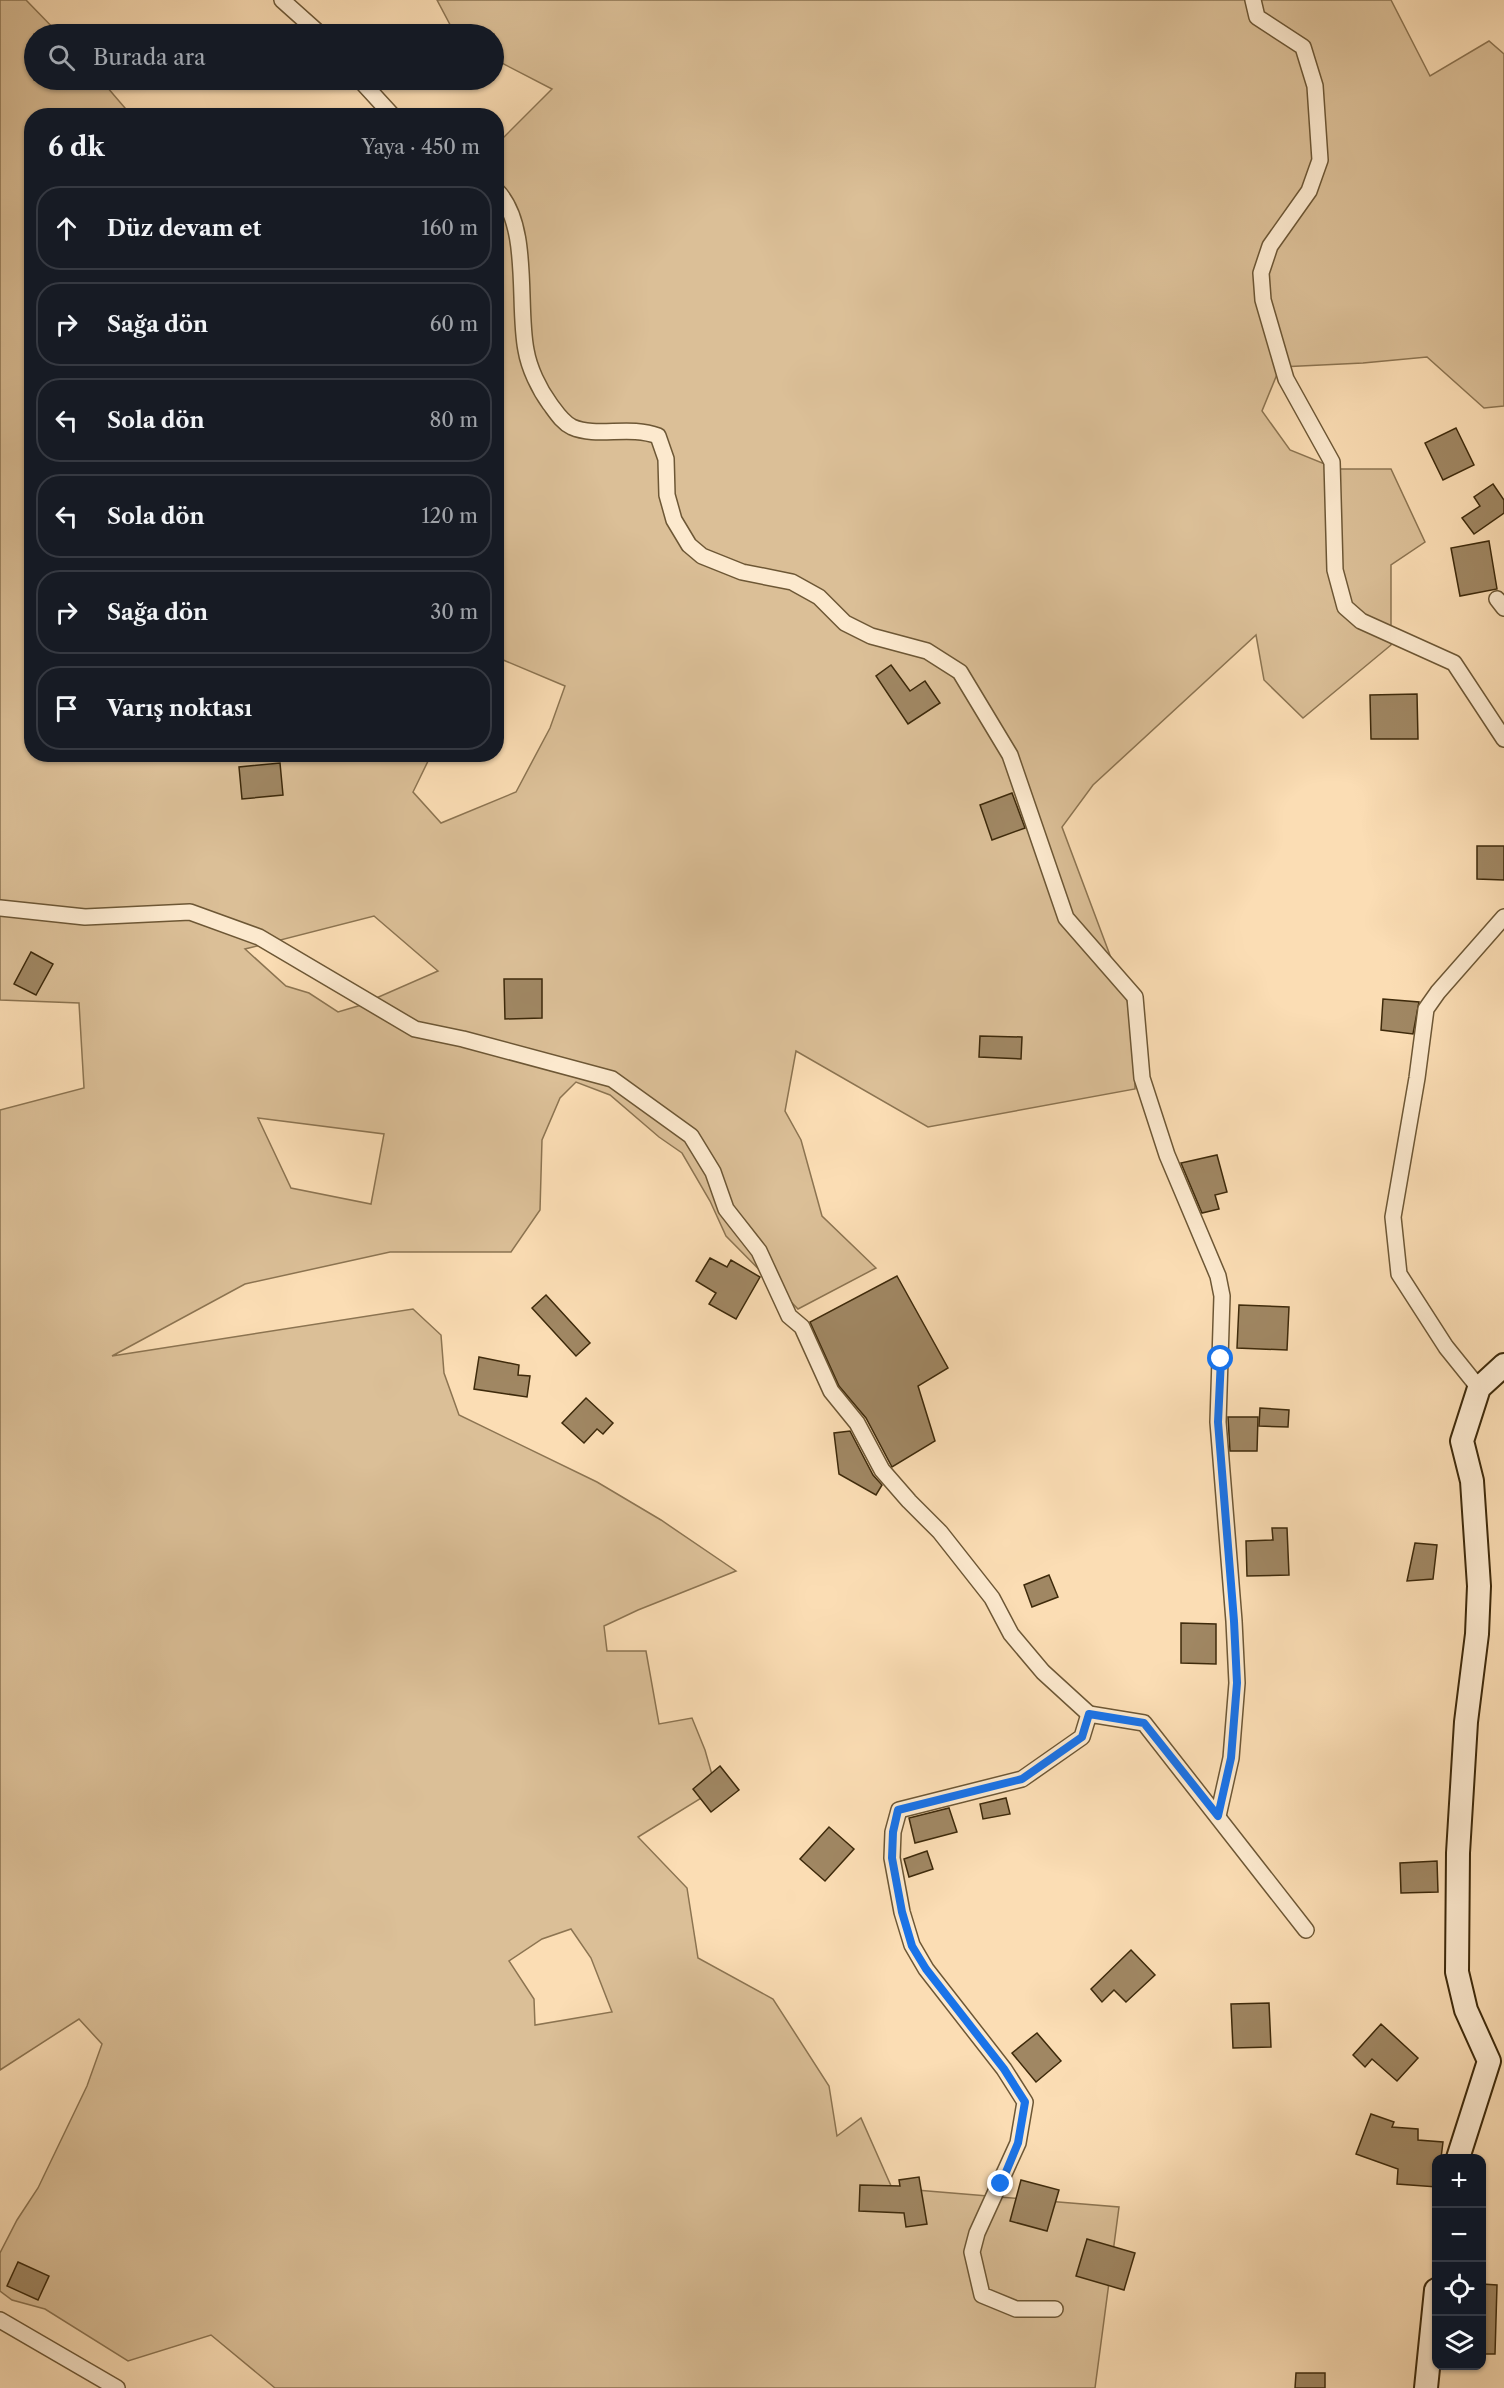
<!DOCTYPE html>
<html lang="tr">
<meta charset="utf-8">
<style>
body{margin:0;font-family:"Libre Caslon Text",serif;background:#20242c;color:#f1f3f6}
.controls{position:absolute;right:18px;bottom:18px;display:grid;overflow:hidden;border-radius:12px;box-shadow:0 2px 4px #0004}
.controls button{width:54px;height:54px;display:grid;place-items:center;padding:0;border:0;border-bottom:2px solid #363941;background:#171b24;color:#f1f3f6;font:30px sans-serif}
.stop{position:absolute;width:18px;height:18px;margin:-14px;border:4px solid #1a73e8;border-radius:50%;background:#fff}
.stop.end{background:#1a73e8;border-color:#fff;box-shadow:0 2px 6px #0008}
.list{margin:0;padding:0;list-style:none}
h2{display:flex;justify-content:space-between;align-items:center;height:78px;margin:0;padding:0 24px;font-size:26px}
h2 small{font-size:20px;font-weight:400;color:#9ea1a6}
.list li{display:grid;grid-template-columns:39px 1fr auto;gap:18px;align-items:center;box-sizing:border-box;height:84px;margin:0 12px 12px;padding:0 12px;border:2px solid #363941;border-radius:24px}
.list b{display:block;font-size:22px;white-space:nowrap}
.list em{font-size:20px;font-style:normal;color:#9ea1a6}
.icon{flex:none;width:33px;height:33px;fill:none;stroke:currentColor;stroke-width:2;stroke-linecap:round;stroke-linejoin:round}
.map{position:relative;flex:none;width:1504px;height:2388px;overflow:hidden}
.search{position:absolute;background:#171b24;box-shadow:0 2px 4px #0004;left:24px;top:24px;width:480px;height:66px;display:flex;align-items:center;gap:15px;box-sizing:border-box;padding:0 21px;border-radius:33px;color:#9ea1a6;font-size:22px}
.panel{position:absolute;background:#171b24;box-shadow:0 2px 4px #0004;left:24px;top:108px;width:480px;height:654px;border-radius:24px}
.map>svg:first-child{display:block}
</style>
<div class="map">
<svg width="1504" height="2388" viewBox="0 0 1504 2388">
<rect width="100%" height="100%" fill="#fbddb4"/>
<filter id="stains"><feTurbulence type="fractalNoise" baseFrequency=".00333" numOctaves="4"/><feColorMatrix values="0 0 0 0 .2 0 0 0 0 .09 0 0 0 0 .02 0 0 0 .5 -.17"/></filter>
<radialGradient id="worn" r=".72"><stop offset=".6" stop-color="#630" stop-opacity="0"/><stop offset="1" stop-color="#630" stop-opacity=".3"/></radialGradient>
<path fill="#dbbf97" stroke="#8c7451" stroke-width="1.5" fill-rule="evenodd" d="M0,0H26L59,34H34V80H101L131,115L32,116V754L431,755L413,792L441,823L516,792L550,728L565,686L496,657L497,144L552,89L494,59V34H455L437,0H1391L1430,76L1489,41L1504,54V406L1484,408L1427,357L1363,363L1280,367L1262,411L1290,450L1337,469H1391L1425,542L1391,565V645L1303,718L1264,680L1256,635L1093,785L1062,827L1135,1022V1089L928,1127L796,1051L785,1111L801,1140L822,1216L876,1268L798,1309L726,1236L710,1201L682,1153L659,1137L610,1095L576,1082L560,1098L542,1140L540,1210L511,1252H390L245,1284L112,1356L413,1309L441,1335L444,1373L459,1415L597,1482L661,1520L736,1571L638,1610L604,1626L607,1651H646L659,1724L692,1718L705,1750L716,1789L638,1837L687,1888L698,1958L773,1999L829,2086L837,2136L861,2118L892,2188L1119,2207L1095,2388H275L211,2335L128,2361L45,2309L12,2300L0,2291V2253L17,2220L38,2188L87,2086L102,2044L79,2019L0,2070V1110L84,1088L79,1003L0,1000ZM374,916L438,971L358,1006L338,1012L309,993L286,986L245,949ZM258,1118L384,1134L371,1204L291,1188ZM571,1929L591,1958L612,2012L535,2025L534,1999L509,1961L542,1939Z"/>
<g fill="#a08763" stroke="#3e2a0b" stroke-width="1.5">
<polygon points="1456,428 1474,465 1443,480 1425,443"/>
<polygon points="1493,484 1504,500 1504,513 1474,534 1462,518 1480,506 1474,497"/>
<polygon points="1489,541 1497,589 1460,596 1451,548"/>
<polygon points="891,665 910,691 925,681 940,703 908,724 876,676"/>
<polygon points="1417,694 1418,739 1371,739 1370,695"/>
<polygon points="280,763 283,795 242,799 239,767"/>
<polygon points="1012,793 1025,828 992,840 980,805"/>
<polygon points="1477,846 1504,846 1504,880 1477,879"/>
<polygon points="31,952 53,964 36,995 14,984"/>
<polygon points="504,979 542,979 542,1018 505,1019"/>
<polygon points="1383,999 1419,1002 1413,1034 1381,1030"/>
<polygon points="980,1036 1022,1037 1021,1059 979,1057"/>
<polygon points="1217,1155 1227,1192 1215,1195 1219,1209 1202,1213 1181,1163"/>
<polygon points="710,1258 727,1267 731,1260 760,1277 736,1319 709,1304 716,1293 696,1281"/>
<polygon points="897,1276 948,1368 918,1386 935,1441 892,1467 866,1418 839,1386 810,1322"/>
<polygon points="546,1295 590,1343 576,1356 532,1308"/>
<polygon points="1239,1305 1289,1307 1287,1350 1237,1348"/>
<polygon points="479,1357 519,1365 518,1375 530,1376 527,1397 474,1389"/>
<polygon points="586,1398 613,1423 603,1434 597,1429 584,1443 562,1423"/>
<polygon points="1260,1408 1289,1410 1288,1427 1259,1426"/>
<polygon points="1228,1417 1258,1417 1257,1451 1230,1451"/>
<polygon points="850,1431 873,1475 882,1485 876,1495 839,1474 834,1433"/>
<polygon points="1272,1528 1287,1528 1289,1575 1247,1576 1246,1541 1273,1540"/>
<polygon points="1415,1543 1437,1545 1433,1579 1407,1581"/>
<polygon points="1049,1575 1058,1597 1032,1607 1024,1585"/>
<polygon points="1181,1623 1216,1624 1216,1664 1181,1663"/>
<polygon points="720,1766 739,1790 711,1812 693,1789"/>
<polygon points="1006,1798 1010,1814 983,1819 980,1804"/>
<polygon points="949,1808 957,1832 915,1843 909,1818"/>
<polygon points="829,1827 854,1849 825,1881 800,1859"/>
<polygon points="927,1851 933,1869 909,1877 904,1859"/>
<polygon points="1437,1861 1438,1892 1401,1893 1400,1863"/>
<polygon points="1131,1950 1155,1975 1126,2002 1114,1990 1102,2002 1091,1989"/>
<polygon points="1269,2003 1271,2047 1233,2048 1231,2004"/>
<polygon points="1381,2024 1418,2058 1397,2081 1372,2059 1365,2067 1353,2055"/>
<polygon points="1037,2033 1061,2061 1036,2082 1012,2053"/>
<polygon points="1371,2114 1394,2122 1392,2127 1418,2129 1418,2140 1443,2142 1441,2158 1437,2158 1437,2187 1397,2184 1398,2169 1356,2154"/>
<polygon points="919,2177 927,2224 906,2227 904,2213 859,2211 860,2185 900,2186 899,2180"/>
<polygon points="1021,2180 1059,2190 1047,2231 1010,2221"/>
<polygon points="1087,2239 1135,2253 1124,2290 1076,2276"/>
<polygon points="18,2262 49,2276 38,2300 7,2286"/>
<polygon points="1482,2284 1497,2285 1495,2354 1482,2354"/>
<polygon points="1296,2373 1325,2373 1325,2388 1295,2388"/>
</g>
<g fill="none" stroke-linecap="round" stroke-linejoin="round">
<defs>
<g id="street">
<polyline points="282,0 320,34"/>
<polyline points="1253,0 1257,17 1303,47 1315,86 1320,160 1309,191 1270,246 1261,273 1263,300 1286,379 1332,462 1335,570 1345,607 1361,621 1454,663 1504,739"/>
<polyline points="360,80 393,116"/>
<path d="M496,190C531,224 517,305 526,350C529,368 539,389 550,404C556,412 562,422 572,427C597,438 629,425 658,436L666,459L667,495L674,520L689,545L702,556L742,572L792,582L819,597L845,623L871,636L927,651L960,672L1010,755L1066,918L1135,997L1142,1078L1167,1155L1218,1276L1222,1296L1218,1422L1234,1621L1237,1683L1231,1758L1218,1816"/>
<polyline points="1497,599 1504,608"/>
<polyline points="0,908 85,917 190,912 259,937 415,1029 463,1039 612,1079 691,1136 713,1172 726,1209 759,1251 789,1316 802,1327 831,1391 857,1423 882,1470 909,1501 940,1532 992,1598 1011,1634 1043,1672 1089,1714"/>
<polyline points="1479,1388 1446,1347 1399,1274 1393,1217 1417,1078 1426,1009 1438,992 1504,917"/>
<polyline points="1055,2309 1016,2309 982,2295 972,2252 977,2233 1018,2143 1025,2102 1004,2069 926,1969 912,1945 902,1912 892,1858 893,1832 899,1810 1022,1779 1082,1737 1089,1714 1144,1723 1306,1930"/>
<polyline points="0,2320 117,2388"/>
</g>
<g id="secondary">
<polyline points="1458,2158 1489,2061 1466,2010 1457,1972 1458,1853 1466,1722 1477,1634 1479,1586 1472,1481 1462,1441 1479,1388 1504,1365"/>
<polyline points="1426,2388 1436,2290"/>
</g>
</defs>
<use href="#street" stroke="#6d5735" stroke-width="18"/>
<use href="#secondary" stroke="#3e2a0b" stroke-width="26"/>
<use href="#street" stroke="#fce9ce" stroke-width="15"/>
<use href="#secondary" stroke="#fce9ce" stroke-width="22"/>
</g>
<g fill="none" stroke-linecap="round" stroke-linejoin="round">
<polyline stroke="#1a73e8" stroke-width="8" points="1001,2184 1018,2143 1025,2102 1004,2069 926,1969 912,1946 902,1912 892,1858 893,1832 898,1810 1022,1779 1082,1737 1089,1714 1144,1723 1218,1816 1231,1758 1237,1683 1234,1621 1218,1422 1221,1359"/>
</g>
<rect width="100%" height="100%" filter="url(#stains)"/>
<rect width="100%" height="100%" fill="url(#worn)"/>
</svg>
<div class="controls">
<button>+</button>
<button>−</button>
<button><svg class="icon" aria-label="locate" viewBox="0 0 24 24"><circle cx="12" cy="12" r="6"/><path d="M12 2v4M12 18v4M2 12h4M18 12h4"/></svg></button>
<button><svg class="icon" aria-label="layers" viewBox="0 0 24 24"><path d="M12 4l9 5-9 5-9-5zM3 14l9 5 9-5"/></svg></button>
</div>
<div class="stop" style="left:1221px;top:1359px"></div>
<div class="stop end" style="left:1001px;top:2184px"></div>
<div class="search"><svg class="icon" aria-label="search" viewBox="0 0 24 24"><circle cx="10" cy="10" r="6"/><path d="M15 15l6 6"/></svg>Burada ara</div>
<section class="panel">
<h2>6 dk<small>Yaya · 450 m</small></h2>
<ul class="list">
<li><svg class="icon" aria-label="ahead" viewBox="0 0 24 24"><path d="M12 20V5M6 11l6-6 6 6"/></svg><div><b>Düz devam et</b></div><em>160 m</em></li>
<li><svg class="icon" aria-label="right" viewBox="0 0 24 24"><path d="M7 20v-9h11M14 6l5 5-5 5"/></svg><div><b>Sağa dön</b></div><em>60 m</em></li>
<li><svg class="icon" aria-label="left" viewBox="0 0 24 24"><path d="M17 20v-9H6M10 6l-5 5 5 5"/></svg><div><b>Sola dön</b></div><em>80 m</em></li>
<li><svg class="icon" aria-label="left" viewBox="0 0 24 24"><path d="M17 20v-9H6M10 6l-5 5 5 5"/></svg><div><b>Sola dön</b></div><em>120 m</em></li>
<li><svg class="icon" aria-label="right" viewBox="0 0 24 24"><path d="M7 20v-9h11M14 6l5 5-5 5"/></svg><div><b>Sağa dön</b></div><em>30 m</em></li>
<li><svg class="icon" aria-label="arrive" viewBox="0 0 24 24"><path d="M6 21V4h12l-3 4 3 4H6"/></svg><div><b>Varış noktası</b></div></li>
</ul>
</section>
</div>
